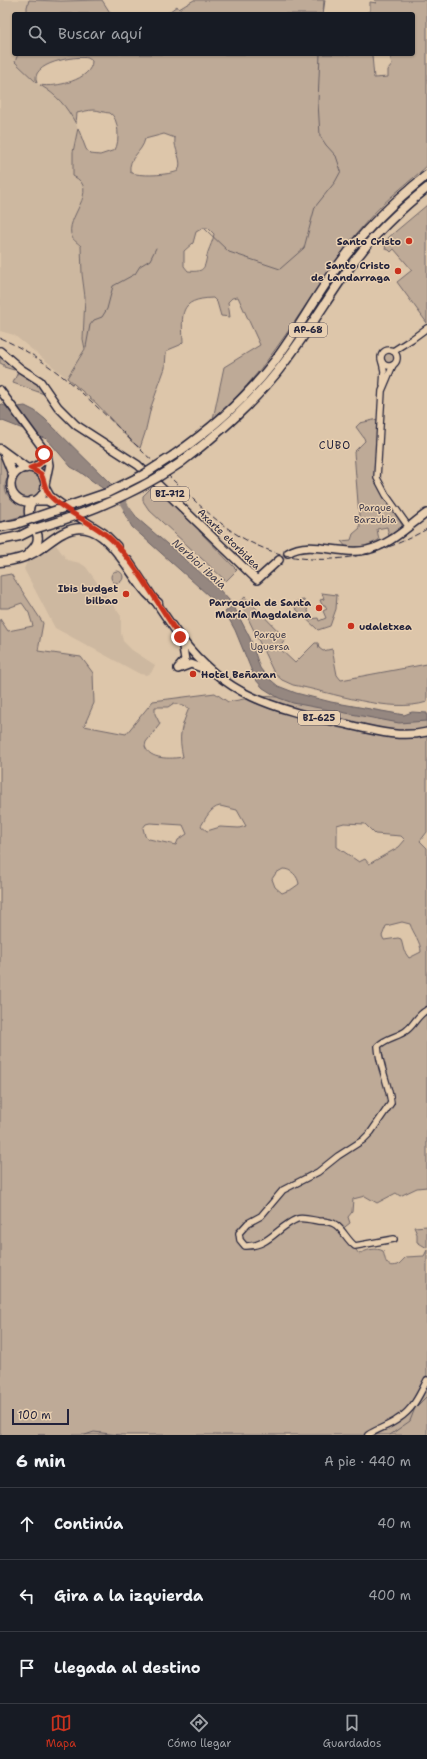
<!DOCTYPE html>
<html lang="es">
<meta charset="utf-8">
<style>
body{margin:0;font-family:"Shantell Sans",sans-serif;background:#20242c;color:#f1f3f6}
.scale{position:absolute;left:12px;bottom:10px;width:57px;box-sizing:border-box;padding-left:4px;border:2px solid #22223b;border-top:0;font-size:11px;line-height:14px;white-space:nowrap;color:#22223b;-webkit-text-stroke:3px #e9d0b1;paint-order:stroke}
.stop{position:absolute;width:12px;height:12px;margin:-9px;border:3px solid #c8321e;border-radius:50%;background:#fff}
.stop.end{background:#c8321e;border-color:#fff;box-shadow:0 1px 4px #0008}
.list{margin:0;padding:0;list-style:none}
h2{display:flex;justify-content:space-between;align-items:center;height:52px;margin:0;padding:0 16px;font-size:17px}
h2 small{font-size:13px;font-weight:400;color:#9ea1a6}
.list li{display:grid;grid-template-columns:26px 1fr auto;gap:12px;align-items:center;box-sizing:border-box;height:72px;padding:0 16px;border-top:1px solid #363941}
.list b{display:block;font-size:15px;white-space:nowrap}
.list em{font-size:13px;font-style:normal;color:#9ea1a6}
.icon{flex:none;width:22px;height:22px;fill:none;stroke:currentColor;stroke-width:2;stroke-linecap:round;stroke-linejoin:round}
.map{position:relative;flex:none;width:427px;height:1435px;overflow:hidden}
.search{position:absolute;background:#171b24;box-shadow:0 1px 3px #0004;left:12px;right:12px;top:12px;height:44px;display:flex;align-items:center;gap:10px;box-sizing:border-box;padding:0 14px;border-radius:4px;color:#9ea1a6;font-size:15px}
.sheet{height:268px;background:#171b24}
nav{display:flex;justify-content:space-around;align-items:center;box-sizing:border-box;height:56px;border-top:1px solid #363941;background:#171b24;font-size:11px;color:#9ea1a6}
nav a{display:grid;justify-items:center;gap:2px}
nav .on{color:#c8321e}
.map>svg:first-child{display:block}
</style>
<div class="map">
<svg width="427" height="1435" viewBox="0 0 427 1435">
<rect width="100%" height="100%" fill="#ddc6aa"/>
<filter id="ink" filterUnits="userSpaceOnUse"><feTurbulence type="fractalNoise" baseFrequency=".025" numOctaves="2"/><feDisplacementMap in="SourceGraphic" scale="8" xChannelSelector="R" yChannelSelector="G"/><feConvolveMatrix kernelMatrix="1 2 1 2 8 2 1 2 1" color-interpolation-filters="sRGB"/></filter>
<g filter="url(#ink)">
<g fill="#cdb8a0">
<polygon points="0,0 29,0 27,14 14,14 14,54 18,54 15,62 38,84 50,90 66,106 78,128 73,152 79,179 83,182 84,189 72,238 81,246 82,274 85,297 83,339 85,349 67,378 14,335 0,331"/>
<polygon points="56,545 67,560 80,563 86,567 121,616 121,633 123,641 132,650 155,665 151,673 147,675 140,674 55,628 24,569 27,562"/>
</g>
<g fill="#beaa97" stroke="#706669" fill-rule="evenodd">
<polygon points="29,0 61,1 102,0 111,14 27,14 27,7"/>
<polygon points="194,0 324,0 323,14 166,14 177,6 179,9"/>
<path d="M374,0H427V166C408,183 385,200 369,219C313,282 278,364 213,419L224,367L260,345L238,297L232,298L228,302L230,317L221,316L217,302L213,298C178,299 182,314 183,342L180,345L168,350L166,353L165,368L151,407L145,433L140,448L131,441L97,404L67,378L85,349L83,339L85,297L82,274L81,246C78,243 73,240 72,237C63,218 102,190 73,176V152L78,128L86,149L90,154L100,155L115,150C120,142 119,118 110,113C104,113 99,110 94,110C88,110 82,112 77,113L76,124C66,106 58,96 40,85C55,88 92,80 92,61L88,58C76,55 28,63 37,83L15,62L18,54H370L372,55L374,78L388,77V70L392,65L390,54H413V14H363L370,11V2L377,3ZM164,134L175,138C173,149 184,161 178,171C170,175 138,177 130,172C128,157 142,153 145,139ZM203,228H208L214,234C213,241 210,246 208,252C204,266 207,273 188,271L184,266V251L193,243L196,232Z"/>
<polygon points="427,205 427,323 397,282 412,270 394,249 391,252 389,250 385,249 386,247 383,245 389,237"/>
<circle cx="389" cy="358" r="5"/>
<polygon points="0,356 15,369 14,370 4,367 4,365 0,363"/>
<polygon points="18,372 42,387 47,395 13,383"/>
<polygon points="378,419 374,479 402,525 401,528 389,536 387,527 377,529 379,540 366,546 347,548 341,541 351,540 353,534 360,528 354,452 365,441 364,438 356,427 360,423"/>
<path d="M0,458C4,462 9,469 8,474C8,478 5,482 5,486C5,499 17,503 27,505L26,515L0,522Z"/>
<circle cx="28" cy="485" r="14"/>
<polygon points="156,483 178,507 177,509 187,518 188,517 200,529 199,531 237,570 226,581 149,510 143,501 143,496"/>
<circle cx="117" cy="577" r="6"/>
<path d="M11,574L43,623L38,651L81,657L93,673L94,703L84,726L126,734L153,701L215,693L228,702L260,696L309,699L420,718L427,714V832L420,841L427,848V1187L417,1188L400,1196L396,1193L377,1203L365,1196L353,1199L352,1212L348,1217L350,1223L341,1230L359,1254C366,1250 376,1247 383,1251C386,1261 385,1268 398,1265L406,1257L424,1256L427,1250V1435H0V619L8,631L33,626L29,613L22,603L8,608H0V576ZM174,703L189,708C181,728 178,735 183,757C171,759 149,760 145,746L146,742L160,724L155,714V707H168ZM220,806L237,810L246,826L239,828L220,827L207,831L201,826C206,818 210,808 220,806ZM150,823L183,825L187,834L178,840L176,845L149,839L145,836L143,828L146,824ZM344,823L365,824L375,834L401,836L405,840L399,847L369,864L365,859L359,862L337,847V825ZM283,869C291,869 298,876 299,884L292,889L282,893L275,887L272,879L276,873ZM402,922L410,924C413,933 421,942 421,952L409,958L404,951L401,939L398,938L384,940L382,936L386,926Z"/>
<polygon points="322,593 337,595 336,609 330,626 318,630 296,609 294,605 297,601 304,600 311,619 318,618 319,621 326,618 323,611 327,609 325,605 322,605 320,600 324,599"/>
<path d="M245,597L286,639L279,648L295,663L315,643H318L319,648L323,651L332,649L337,675L341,680L427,664V702C390,714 331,692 293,685L282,680L274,673L247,616L239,602Z"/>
<polygon points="427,1226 427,1248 417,1242 417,1234 414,1227"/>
</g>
<g fill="#958780" stroke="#675f64">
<polygon points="0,404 10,408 23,429 0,420"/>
<polygon points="25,406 35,411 45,419 113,486 105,490 80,472 71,467 47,439 38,436 18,407"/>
<polygon points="129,507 138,519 217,587 230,601 223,606 218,604 132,527 123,511"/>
<polygon points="233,605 250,638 260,668 266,676 278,686 296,693 331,702 404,715 412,712 427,713 427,721 399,723 293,703 279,698 263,688 255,679 235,630 225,612"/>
</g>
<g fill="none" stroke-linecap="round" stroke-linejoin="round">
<g stroke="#675f64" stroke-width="1">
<polyline points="323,14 325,0"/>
<polyline points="204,228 229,252 280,269 304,248 315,207 335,182 341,171 336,156 326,145 320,136 318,102 320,54"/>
<polyline points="86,347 90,325 94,320 102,317 107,309 113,286 135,274 140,266 150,260 156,248"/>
<polyline points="37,1435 48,1435"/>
<polyline points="85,1435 94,1432 119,1435"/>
<polyline points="390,1435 410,1421 415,1408 427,1396"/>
</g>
<polyline stroke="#958780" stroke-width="7" points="111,487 118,494 131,516"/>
<polyline stroke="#b8a594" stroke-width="7" stroke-dasharray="7 3.5" stroke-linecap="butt" points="279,560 288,553"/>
<defs>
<g id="tertiary">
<circle cx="389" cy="358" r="8"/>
<polyline points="393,351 412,339 427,328"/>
<polyline points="382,362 384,371 383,385"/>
<polyline points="393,365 382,391 377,478 386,495 408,526"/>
<path d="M394,1239L355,1246C347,1240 344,1231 336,1225C331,1221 324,1221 318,1221C312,1220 303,1217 297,1219C277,1227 269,1247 245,1246L240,1240L239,1233L248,1223L261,1216L283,1190L318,1172L338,1156L363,1140L371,1132L391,1103C389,1084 379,1066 378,1046C387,1037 399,1037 407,1030C415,1024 417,1015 427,1010"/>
<path d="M368,1435C377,1429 389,1426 398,1419C413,1410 420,1394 427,1380"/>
</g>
<g id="primary">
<polyline points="0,351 21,369 40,381 58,407 76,425 138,465 257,580 279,560"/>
<polyline points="0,390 47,454 49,465 45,485"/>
<circle cx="28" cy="485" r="17"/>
<polyline points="30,468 38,465 43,461 43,451"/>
<polyline points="45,487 50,496 64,506"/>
<polyline points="34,501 47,501 80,518 104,533 117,546"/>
<path d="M288,553C310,539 342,556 367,550C391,545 408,526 427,513"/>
<path d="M128,560C146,586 162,613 181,638C225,696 273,708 340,723C368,729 398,739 427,732"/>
<polyline points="178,668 185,660 182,641"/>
<polyline points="178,669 191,664 207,670"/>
</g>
<g id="motorway">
<polyline points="0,449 26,468"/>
<polyline points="5,455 13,475"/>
<path d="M174,455C212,429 246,398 274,362C297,332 315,297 338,266C363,231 393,202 427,175"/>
<path d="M180,463C219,433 255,402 284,363C307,333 326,301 347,271C369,239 397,212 427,188"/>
<polyline points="0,527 16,524"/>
<polyline points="0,540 20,536 34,529"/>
<path d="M30,552C52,533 19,521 32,501"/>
<path d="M0,562C12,561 25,558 35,552C45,546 53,538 63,533C103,511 126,570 147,593C150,596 154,600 158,603"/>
</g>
</defs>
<use href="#tertiary" stroke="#22223b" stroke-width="8"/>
<use href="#primary" stroke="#22223b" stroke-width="10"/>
<use href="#motorway" stroke="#22223b" stroke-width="11"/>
<use href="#tertiary" stroke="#e9d0b1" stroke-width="5.5"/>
<use href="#primary" stroke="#e9d0b1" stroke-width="7"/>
<use href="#motorway" stroke="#e9d0b1" stroke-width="8"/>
<path stroke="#22223b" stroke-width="1" stroke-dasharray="6 3" stroke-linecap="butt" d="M0,338C58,363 101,411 145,454C155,463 165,472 174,481C195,501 216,522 241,537C301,573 369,562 427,529"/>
<defs>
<g id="motorway-bridge">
<polyline points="16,524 107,493 143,475 174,455"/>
<path d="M34,529C86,514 135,494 180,463"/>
</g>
</defs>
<use href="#motorway-bridge" stroke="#22223b" stroke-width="11" stroke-linecap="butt"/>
<use href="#motorway-bridge" stroke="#e9d0b1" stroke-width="8"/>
</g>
</g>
<g fill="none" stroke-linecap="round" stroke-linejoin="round" filter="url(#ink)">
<path stroke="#c8321e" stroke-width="5" d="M44,454C44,463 38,465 30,468L41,474C45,481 44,489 50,496C68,515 96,523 114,542C140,570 159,606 180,637"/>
</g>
<g fill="#c8321e" stroke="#e9d0b1" stroke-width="1.5">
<circle cx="409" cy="241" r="4"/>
<circle cx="398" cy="271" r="4"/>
<circle cx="126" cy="594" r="4"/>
<circle cx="319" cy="608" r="4"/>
<circle cx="351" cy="626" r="4"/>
<circle cx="193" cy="674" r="4"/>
</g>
<g text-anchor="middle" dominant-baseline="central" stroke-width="3" stroke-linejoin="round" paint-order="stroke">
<g fill="#e9d0b1" stroke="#5e565e" stroke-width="1">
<rect x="289" y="323" width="38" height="14" rx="3"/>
<rect x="151" y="487" width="38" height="14" rx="3"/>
<rect x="298" y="711" width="42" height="14" rx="3"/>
</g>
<g font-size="9" font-weight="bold" fill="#22223b">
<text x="308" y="330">AP-68</text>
<text x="170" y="494">BI-712</text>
<text x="319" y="718">BI-625</text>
</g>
<g font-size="10" font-weight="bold" fill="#22223b" stroke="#e9d0b1" text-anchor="end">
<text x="401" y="241">Santo Cristo</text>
<text x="390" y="265">Santo Cristo<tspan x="390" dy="12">de Landarraga</tspan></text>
<text x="118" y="588">Ibis budget<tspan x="118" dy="12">bilbao</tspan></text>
<text x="311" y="602">Parroquia de Santa<tspan x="311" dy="12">María Magdalena</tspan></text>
<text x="359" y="626" text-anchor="start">udaletxea</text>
<text x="201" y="674" text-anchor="start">Hotel Beñaran</text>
</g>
<g font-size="10" fill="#413d4d" stroke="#e9d0b1">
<text x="375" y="507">Parque<tspan x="375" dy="12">Barzubia</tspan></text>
<text x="270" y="634">Parque<tspan x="270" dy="12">Uguersa</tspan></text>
</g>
<g font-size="10" fill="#22223b" stroke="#e9d0b1">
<text transform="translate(229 539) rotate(44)">Axarte etorbidea</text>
</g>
<g font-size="11" letter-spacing="1" fill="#22223b" stroke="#e9d0b1">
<text x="335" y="445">CUBO</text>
</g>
<g font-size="11" font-style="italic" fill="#444050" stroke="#e9d0b1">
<text transform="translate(199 564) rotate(42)">Nerbioi ibaia</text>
</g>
</g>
</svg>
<div class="scale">100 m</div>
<div class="stop" style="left:44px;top:454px"></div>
<div class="stop end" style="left:180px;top:637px"></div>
<div class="search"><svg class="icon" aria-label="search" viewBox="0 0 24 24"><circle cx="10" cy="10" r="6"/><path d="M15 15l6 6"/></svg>Buscar aquí</div>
</div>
<section class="sheet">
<h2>6 min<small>A pie · 440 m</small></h2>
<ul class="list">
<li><svg class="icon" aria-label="ahead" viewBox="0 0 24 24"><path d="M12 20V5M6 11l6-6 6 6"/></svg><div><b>Continúa</b></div><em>40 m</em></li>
<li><svg class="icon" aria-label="left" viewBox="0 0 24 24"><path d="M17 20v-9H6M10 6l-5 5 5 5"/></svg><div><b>Gira a la izquierda</b></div><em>400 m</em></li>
<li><svg class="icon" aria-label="arrive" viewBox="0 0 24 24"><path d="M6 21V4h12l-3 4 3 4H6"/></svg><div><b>Llegada al destino</b></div></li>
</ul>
</section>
<nav>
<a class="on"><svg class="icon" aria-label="map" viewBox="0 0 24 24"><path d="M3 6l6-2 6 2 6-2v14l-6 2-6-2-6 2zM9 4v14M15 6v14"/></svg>Mapa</a>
<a><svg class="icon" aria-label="directions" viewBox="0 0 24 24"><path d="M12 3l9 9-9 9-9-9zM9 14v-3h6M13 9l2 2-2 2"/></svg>Cómo llegar</a>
<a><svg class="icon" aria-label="saved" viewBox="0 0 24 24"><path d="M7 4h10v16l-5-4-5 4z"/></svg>Guardados</a>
</nav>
